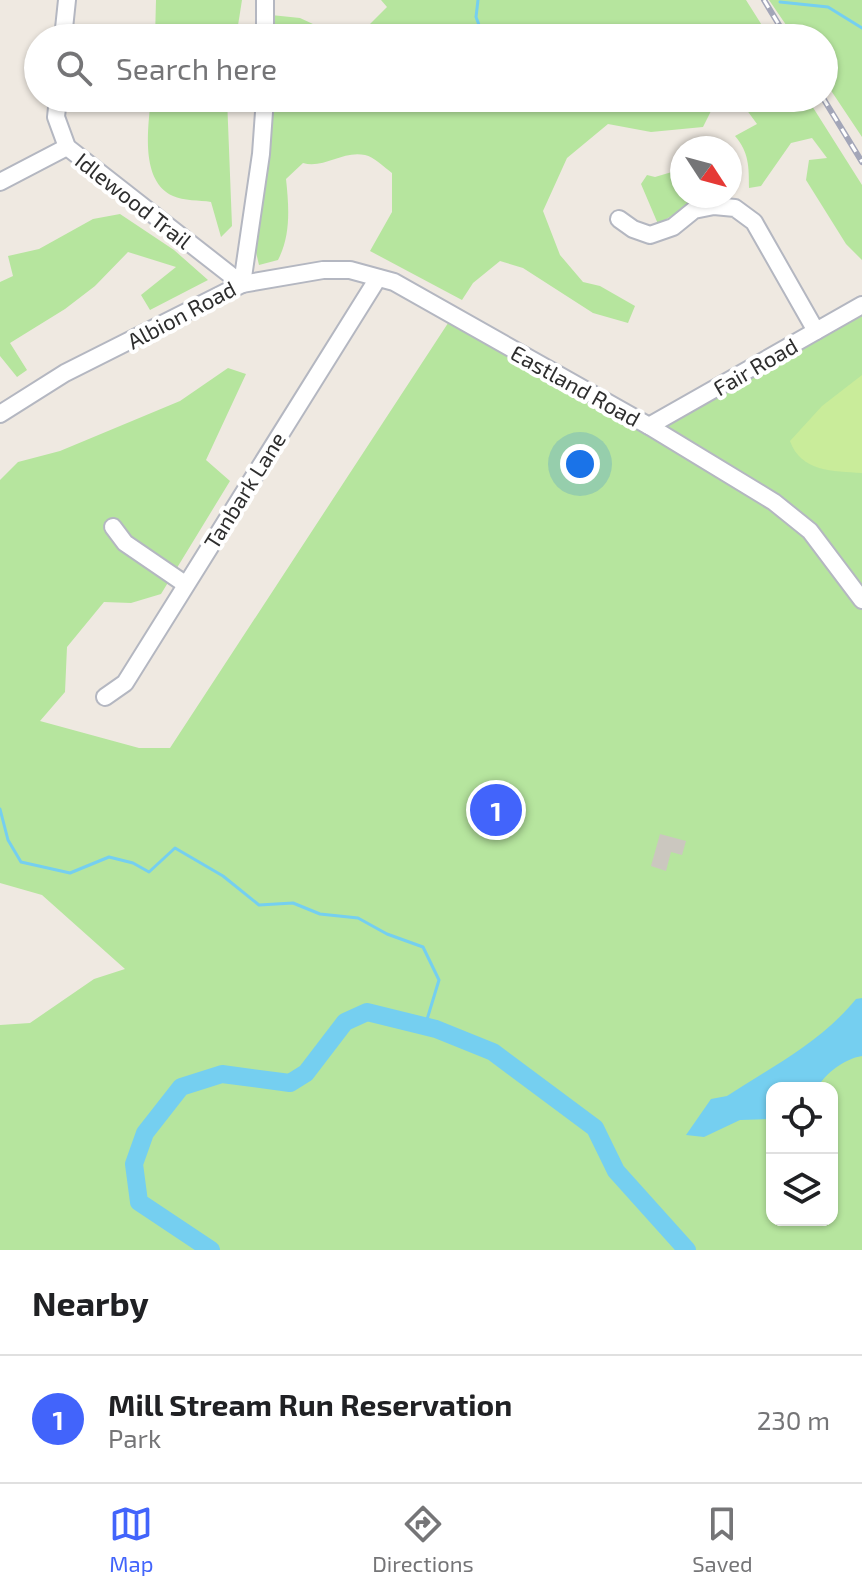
<!DOCTYPE html>
<style>
body{margin:0;font-family:"Exo 2",sans-serif;background:#f2f2f2;color:#202124}
.controls{position:absolute;right:24px;bottom:24px;display:grid;overflow:hidden;border-radius:16px;box-shadow:0 2px 6px #0004}
.controls button{width:72px;height:72px;display:grid;place-items:center;padding:0;border:0;border-bottom:2px solid #e0e0e0;background:#fff;color:#202124;font:40px sans-serif}
.compass{position:absolute;left:670px;top:136px;width:72px;height:72px;border-radius:50%;background:#fff;box-shadow:0 2px 6px #0004;rotate:126deg}
.you{position:absolute;left:580px;top:464px;width:28px;height:28px;margin:-20px;border:6px solid #fff;border-radius:50%;background:#1a73e8;box-shadow:0 0 0 12px #1a73e833}
.badge{display:grid;place-items:center;width:52px;height:52px;border-radius:50%;background:#4264fb;color:#fff;font-size:26px;font-weight:700}
.pin{position:absolute;translate:-50% -50%;border:4px solid #fff;box-shadow:0 2px 8px #0006}
.list{margin:0;padding:0;list-style:none}
h2{display:flex;justify-content:space-between;align-items:center;height:104px;margin:0;padding:0 32px;font-size:34px}
h2 small{font-size:26px;font-weight:400;color:#757577}
.list li{display:grid;grid-template-columns:52px 1fr auto;gap:24px;align-items:center;box-sizing:border-box;height:128px;padding:0 32px;border-top:2px solid #e0e0e0}
.list b{display:block;font-size:30px;white-space:nowrap}
.list p{margin:0;font-size:26px;white-space:nowrap;color:#757577}
.list em{font-size:26px;font-style:normal;color:#757577}
.icon{flex:none;width:44px;height:44px;fill:none;stroke:currentColor;stroke-width:2;stroke-linecap:round;stroke-linejoin:round}
.map{position:relative;flex:none;width:862px;height:1250px;overflow:hidden}
.search{position:absolute;background:#fff;box-shadow:0 2px 6px #0004;left:24px;right:24px;top:24px;height:88px;display:flex;align-items:center;gap:20px;box-sizing:border-box;padding:0 28px;border-radius:44px;color:#757577;font-size:30px}
.sheet{height:232px;background:#fff}
nav{display:flex;justify-content:space-around;align-items:center;box-sizing:border-box;height:112px;border-top:2px solid #e0e0e0;background:#fff;font-size:22px;color:#757577}
nav a{display:grid;justify-items:center;gap:4px}
nav .on{color:#4264fb}
.map>svg:first-child{display:block}
</style>
<div class="map">
<svg width="862" height="1250" viewBox="0 0 862 1250">
<rect width="100%" height="100%" fill="#efe9e1"/>
<g fill="#b6e59e" fill-rule="evenodd">
<polygon points="156,0 242,0 236,38 155,38"/>
<polygon points="381,0 746,0 770,38 270,38 271,15 300,18 328,31 358,36 387,7"/>
<polygon points="769,0 862,0 862,137 824,80 824,38 795,38"/>
<path d="M151,98H227L232,226L221,237L211,202C200,200 183,201 173,196C140,181 148,128 151,98Z"/>
<path d="M269,98H807L862,185V260L846,244L806,180L809,160L827,158L812,138L791,143L761,186L749,188C749,167 749,152 735,136L757,124L738,98L711,111L703,127L651,132L608,124L567,158L543,211L560,255L583,282L600,286L635,306L628,323L593,313L523,268L500,261L473,283L462,300L370,251L392,212V173C384,167 374,157 365,155C343,150 324,169 303,163L286,179C289,207 291,235 278,260L259,265L255,248Z"/>
<polygon points="682,169 682,196 693,196 683,209 658,224 641,184 647,175 655,177"/>
<polygon points="120,214 174,250 208,280 150,310 141,295 176,267 128,252 95,286 65,309 10,343 27,370 17,377 0,356 0,282 13,276 8,256 39,249 93,219"/>
<path d="M862,305V1250H0V1025L30,1023L94,979L125,969L42,895L0,883V480L18,462L60,451L180,401L228,368L246,374L206,460L230,481L161,594L131,603L104,602L67,647L65,692L40,721L139,748H170L454,314L646,425ZM772,1088H832V1220H772Z"/>
</g>
<path fill="#c9ec9a" d="M862,375V473C833,471 801,472 790,441L822,406Z"/>
<path fill="#75cff0" d="M862,998V1056C844,1059 826,1073 817,1088H772V1119L740,1120L704,1137L686,1135L711,1099L727,1096C773,1066 821,1042 856,999Z"/>
<g fill="none" stroke-linecap="round" stroke-linejoin="round">
<g stroke="#75cff0" stroke-width="3">
<polyline points="478,0 476,17 484,38"/>
<polyline points="780,2 828,7 862,28"/>
<polyline points="643,38 657,33 668,38"/>
<polyline points="746,38 752,35"/>
<polyline points="0,809 8,840 21,862 70,873 109,857 133,863 149,872 175,848 223,876 259,905 293,903 320,914 358,918 387,934 423,947 439,980 425,1026"/>
</g>
<polyline stroke="#75cff0" stroke-width="18" points="211,1250 139,1202 134,1164 145,1133 181,1087 222,1074 290,1083 306,1073 345,1022 367,1012 436,1029 493,1052 595,1128 616,1171 687,1250"/>
</g>
<polygon fill="#cbc7bf" points="660,834 686,841 682,855 671,852 666,871 651,866"/>
<g fill="none" stroke-linecap="round" stroke-linejoin="round">
<defs>
<g id="minor">
<polyline points="63,38 67,0"/>
<polyline points="265,38 265,0"/>
<polyline points="58,98 56,117 67,147 242,284"/>
<polyline points="0,182 67,147"/>
<polyline points="619,219 633,229 650,235 673,227 694,210 714,206 735,208 754,222 816,331"/>
<polyline points="242,284 261,154 265,98"/>
<polyline points="0,414 65,373 242,284 323,270 350,270 394,282 649,426 774,502 810,531 862,600"/>
<polyline points="649,426 862,305"/>
<polyline points="113,527 125,543 185,584"/>
<polyline points="105,697 125,683 378,278"/>
</g>
</defs>
<use href="#minor" stroke="#b4b7c1" stroke-width="20"/>
<use href="#minor" stroke="#fff" stroke-width="16"/>
<defs>
<g id="rail">
<polyline points="764,0 787,38"/>
<polyline points="823,98 862,162"/>
</g>
</defs>
<use href="#rail" stroke="#a3a6b8" stroke-width="6"/>
<use href="#rail" stroke="#fff" stroke-width="3" stroke-dasharray="9" stroke-linecap="butt"/>
</g>
<g text-anchor="middle" dominant-baseline="central" stroke-width="8" stroke-linejoin="round" paint-order="stroke">
<g font-size="22" fill="#2e2e2e" stroke="#fff">
<text transform="translate(134 200) rotate(38)">Idlewood Trail</text>
<text transform="translate(181 314) rotate(-28)">Albion Road</text>
<text transform="translate(755 366) rotate(-30)">Fair Road</text>
<text transform="translate(576 385) rotate(29)">Eastland Road</text>
<text transform="translate(244 490) rotate(-58)">Tanbark Lane</text>
</g>
</g>
</svg>
<div class="controls">
<button><svg class="icon" aria-label="locate" viewBox="0 0 24 24"><circle cx="12" cy="12" r="6"/><path d="M12 2v4M12 18v4M2 12h4M18 12h4"/></svg></button>
<button><svg class="icon" aria-label="layers" viewBox="0 0 24 24"><path d="M12 4l9 5-9 5-9-5zM3 14l9 5 9-5"/></svg></button>
</div>
<svg class="compass" viewBox="-18 -18 36 36"><path d="M0-13l5 13h-10z" fill="#e53935"/><path d="M0 13l5-13h-10z" fill="#757577"/></svg>
<div class="you"></div>
<div class="pin badge" style="left:496px;top:810px">1</div>
<div class="search"><svg class="icon" aria-label="search" viewBox="0 0 24 24"><circle cx="10" cy="10" r="6"/><path d="M15 15l6 6"/></svg>Search here</div>
</div>
<section class="sheet">
<h2>Nearby<small></small></h2>
<ul class="list">
<li><span class="badge">1</span><div><b>Mill Stream Run Reservation</b><p>Park</p></div><em>230 m</em></li>
</ul>
</section>
<nav>
<a class="on"><svg class="icon" aria-label="map" viewBox="0 0 24 24"><path d="M3 6l6-2 6 2 6-2v14l-6 2-6-2-6 2zM9 4v14M15 6v14"/></svg>Map</a>
<a><svg class="icon" aria-label="directions" viewBox="0 0 24 24"><path d="M12 3l9 9-9 9-9-9zM9 14v-3h6M13 9l2 2-2 2"/></svg>Directions</a>
<a><svg class="icon" aria-label="saved" viewBox="0 0 24 24"><path d="M7 4h10v16l-5-4-5 4z"/></svg>Saved</a>
</nav>
